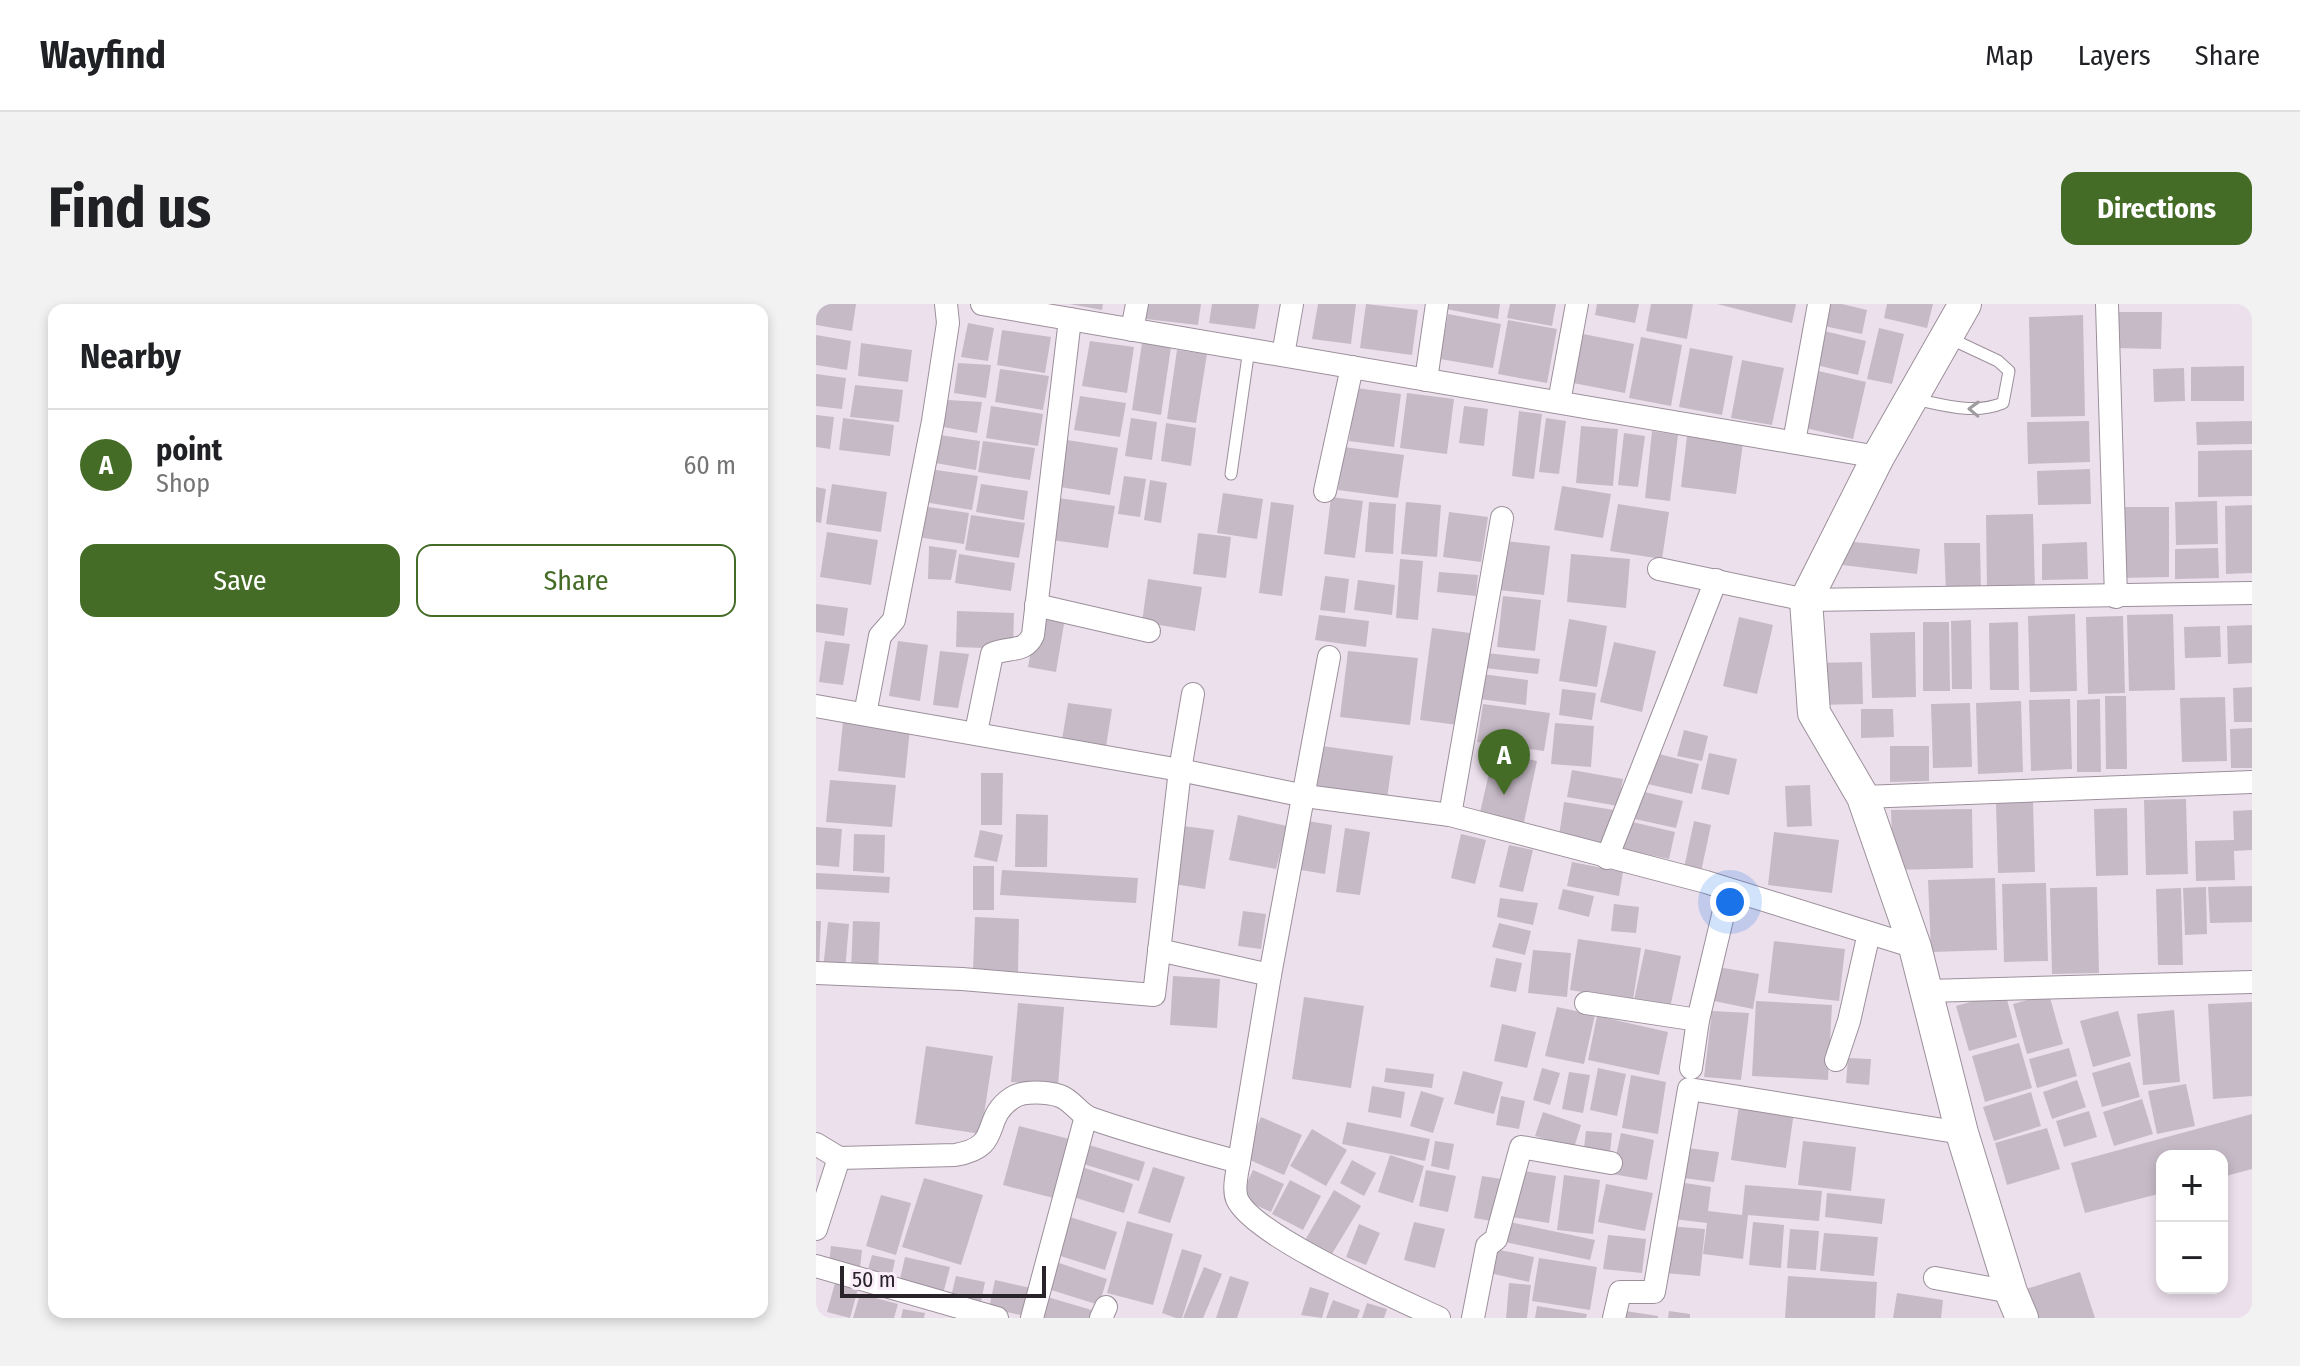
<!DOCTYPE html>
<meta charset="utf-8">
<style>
body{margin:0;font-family:"Fira Sans Condensed",sans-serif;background:#f2f2f2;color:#202124}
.controls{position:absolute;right:24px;bottom:24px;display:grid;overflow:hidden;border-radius:16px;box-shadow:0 4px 12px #0003}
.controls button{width:72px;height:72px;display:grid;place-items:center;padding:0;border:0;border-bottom:2px solid #e0e0e0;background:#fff;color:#202124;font:40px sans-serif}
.scale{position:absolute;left:24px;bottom:20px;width:206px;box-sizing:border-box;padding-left:8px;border:4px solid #292429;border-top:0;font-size:22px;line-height:28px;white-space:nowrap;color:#292429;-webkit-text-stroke:6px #faedf9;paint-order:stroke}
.you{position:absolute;left:914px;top:598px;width:28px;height:28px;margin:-20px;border:6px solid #fff;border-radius:50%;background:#1a73e8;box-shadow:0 0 0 12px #1a73e833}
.badge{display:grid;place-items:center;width:52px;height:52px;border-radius:50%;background:#456c27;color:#fff;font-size:26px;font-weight:700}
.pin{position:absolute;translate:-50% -66px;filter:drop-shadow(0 2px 4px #0008)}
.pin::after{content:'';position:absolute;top:42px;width:28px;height:24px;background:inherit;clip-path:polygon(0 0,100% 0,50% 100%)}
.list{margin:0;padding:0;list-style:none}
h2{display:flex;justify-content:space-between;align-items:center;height:104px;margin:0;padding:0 32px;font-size:34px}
h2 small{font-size:26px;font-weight:400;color:#757577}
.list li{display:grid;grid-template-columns:52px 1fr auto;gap:24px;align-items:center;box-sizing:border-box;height:112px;padding:0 32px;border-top:2px solid #e0e0e0}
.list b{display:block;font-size:30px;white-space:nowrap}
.list p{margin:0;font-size:26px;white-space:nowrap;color:#757577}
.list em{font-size:26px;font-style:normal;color:#757577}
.actions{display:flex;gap:16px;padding:24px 32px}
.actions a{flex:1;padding:18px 0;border:2px solid #456c27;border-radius:16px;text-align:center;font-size:28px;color:#456c27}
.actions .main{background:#456c27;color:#fff}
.map{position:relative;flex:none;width:1436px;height:1014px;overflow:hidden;border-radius:16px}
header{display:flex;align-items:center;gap:48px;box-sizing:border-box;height:112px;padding:0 40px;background:#fff;border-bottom:2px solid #e0e0e0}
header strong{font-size:38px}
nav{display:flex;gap:44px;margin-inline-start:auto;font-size:28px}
.intro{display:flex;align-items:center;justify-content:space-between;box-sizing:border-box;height:192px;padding:0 48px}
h1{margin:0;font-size:56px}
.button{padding:20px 36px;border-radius:16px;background:#456c27;color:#fff;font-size:28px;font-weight:700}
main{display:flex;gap:48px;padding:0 48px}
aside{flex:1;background:#fff;border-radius:16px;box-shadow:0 4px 12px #0003}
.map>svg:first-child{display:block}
</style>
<header>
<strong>Wayfind</strong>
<nav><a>Map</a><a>Layers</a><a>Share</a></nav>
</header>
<div class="intro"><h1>Find us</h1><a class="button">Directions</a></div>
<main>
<aside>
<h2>Nearby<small></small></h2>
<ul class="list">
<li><span class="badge">A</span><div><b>point</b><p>Shop</p></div><em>60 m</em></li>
</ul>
<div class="actions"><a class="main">Save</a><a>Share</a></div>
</aside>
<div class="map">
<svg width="1436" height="1014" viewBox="0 0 1436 1014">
<rect width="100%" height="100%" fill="#ece0ec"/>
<g fill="#c6bac6">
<polygon points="0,0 40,0 36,27 0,21"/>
<polygon points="254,0 287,0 286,6"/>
<polygon points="332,0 385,0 382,21 330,15"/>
<polygon points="396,0 443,0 439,25 393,19"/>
<polygon points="502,0 540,0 535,40 496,35"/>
<polygon points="550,0 602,6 596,51 544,44"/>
<polygon points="631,0 684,0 682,15 630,5"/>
<polygon points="694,0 740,0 736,22 691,14"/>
<polygon points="781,0 823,0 819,19 779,11"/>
<polygon points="835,0 877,0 871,35 830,27"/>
<polygon points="901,0 980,0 976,19"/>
<polygon points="1007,0 1026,0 1051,6 1046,30 1003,21"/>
<polygon points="1071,0 1117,0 1111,24 1068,14"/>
<polygon points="1299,8 1346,8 1345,45 1298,44"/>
<polygon points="632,10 685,20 677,64 624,55"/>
<polygon points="1267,11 1269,112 1215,113 1213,13"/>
<polygon points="692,16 741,25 731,79 682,70"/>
<polygon points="152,19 178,24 172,57 145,53"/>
<polygon points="1063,24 1088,30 1076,80 1051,75"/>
<polygon points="186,26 235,33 229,69 181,61"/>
<polygon points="1004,26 1050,37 1042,71 996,60"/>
<polygon points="767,30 818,40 809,89 757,79"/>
<polygon points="0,31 35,37 31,66 0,61"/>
<polygon points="825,33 866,41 855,102 813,94"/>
<polygon points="274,37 318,43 311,89 266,82"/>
<polygon points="45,39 96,46 92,78 42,72"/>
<polygon points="326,39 355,43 345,111 316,106"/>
<polygon points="874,44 917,52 906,111 863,103"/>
<polygon points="361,46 391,50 380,119 351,115"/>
<polygon points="926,56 968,64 956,121 915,114"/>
<polygon points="142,59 175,61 170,94 138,89"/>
<polygon points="1428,62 1428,97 1375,97 1375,63"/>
<polygon points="1368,64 1369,97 1338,98 1337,65"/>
<polygon points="184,65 233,72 227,106 179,98"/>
<polygon points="998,66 1050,78 1037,135 985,123"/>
<polygon points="0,70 30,74 26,105 0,102"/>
<polygon points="39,81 87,86 83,118 34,113"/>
<polygon points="540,84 585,90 578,143 533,137"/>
<polygon points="591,89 638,95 631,150 584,144"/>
<polygon points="264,92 310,99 304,133 258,126"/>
<polygon points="131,96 166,98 161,129 127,123"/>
<polygon points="175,102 227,110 222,142 170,134"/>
<polygon points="648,102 672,105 668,142 643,139"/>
<polygon points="703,107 726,110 718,175 696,172"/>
<polygon points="0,111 18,113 14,145 0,143"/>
<polygon points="27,114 78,121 74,152 23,146"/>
<polygon points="315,114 341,118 336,156 309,152"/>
<polygon points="730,114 750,117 743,170 723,168"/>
<polygon points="1273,117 1274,158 1212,160 1211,118"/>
<polygon points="1436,117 1436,140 1381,141 1380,118"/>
<polygon points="350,119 380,124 375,162 345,157"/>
<polygon points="765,122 802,125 797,182 760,179"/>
<polygon points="836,127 862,131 854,197 829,194"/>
<polygon points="808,129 829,132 822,183 802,181"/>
<polygon points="124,131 164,137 160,166 119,159"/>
<polygon points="871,132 927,139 920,190 865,183"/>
<polygon points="251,136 302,144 294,191 244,183"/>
<polygon points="167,137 219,144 214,176 162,168"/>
<polygon points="528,143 588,151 582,194 522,186"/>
<polygon points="1436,146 1436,192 1382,193 1382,147"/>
<polygon points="113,165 162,172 156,206 108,198"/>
<polygon points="1274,165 1275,200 1222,201 1221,167"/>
<polygon points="308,172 330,175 324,213 302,210"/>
<polygon points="334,176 351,179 345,219 328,216"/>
<polygon points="16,180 71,188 65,228 10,220"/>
<polygon points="165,180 212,187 208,216 160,208"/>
<polygon points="746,182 795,190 787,234 738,226"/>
<polygon points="0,183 10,185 5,219 0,218"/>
<polygon points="407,189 447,195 441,235 401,229"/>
<polygon points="235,193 299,202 292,244 229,235"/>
<polygon points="515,193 547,197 539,254 508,250"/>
<polygon points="1401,197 1402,240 1360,241 1359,198"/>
<polygon points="455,198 478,201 466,292 443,289"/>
<polygon points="553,198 580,200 577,250 549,248"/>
<polygon points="590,198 625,201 621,253 585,250"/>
<polygon points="802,200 853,208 846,255 794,247"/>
<polygon points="1436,201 1436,269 1410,270 1409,202"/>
<polygon points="106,202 153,209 148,240 101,233"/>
<polygon points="1304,203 1353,203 1353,273 1305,274"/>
<polygon points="633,208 672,213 665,258 627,253"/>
<polygon points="1217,210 1219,286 1171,287 1170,211"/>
<polygon points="155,211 209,219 203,254 149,246"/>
<polygon points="11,228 62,236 55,281 4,273"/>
<polygon points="382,229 415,233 410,274 377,270"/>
<polygon points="689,237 734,242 728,291 683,286"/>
<polygon points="1029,237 1104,245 1101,270 1026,261"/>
<polygon points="1271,238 1272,275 1226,276 1226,240"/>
<polygon points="1128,239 1164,239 1165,288 1130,289"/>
<polygon points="113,242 141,246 135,276 112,275"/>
<polygon points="1402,244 1403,274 1359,275 1359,245"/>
<polygon points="143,250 199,259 195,287 139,279"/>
<polygon points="755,250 814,255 810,304 751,298"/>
<polygon points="584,255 607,257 602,316 580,314"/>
<polygon points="623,268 662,271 660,292 621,288"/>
<polygon points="509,272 533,275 529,309 504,306"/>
<polygon points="332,275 386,283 379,327 326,318"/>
<polygon points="542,276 579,281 576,311 538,306"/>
<polygon points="687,292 725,296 719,347 681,343"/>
<polygon points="0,300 32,304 28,332 0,328"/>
<polygon points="141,307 198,309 197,345 140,343"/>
<polygon points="222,310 249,314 240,368 212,363"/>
<polygon points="1259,310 1261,387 1214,388 1212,312"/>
<polygon points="1357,310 1359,386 1313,387 1311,311"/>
<polygon points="503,311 553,317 550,343 499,336"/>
<polygon points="1307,312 1309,389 1272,390 1270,313"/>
<polygon points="923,313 957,321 941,390 907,382"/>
<polygon points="753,315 791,322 781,383 743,377"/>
<polygon points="1155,316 1156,385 1136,385 1135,317"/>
<polygon points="1107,318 1133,318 1134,387 1107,387"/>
<polygon points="1202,318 1203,386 1174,386 1173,319"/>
<polygon points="1436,321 1436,359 1412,360 1411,322"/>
<polygon points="1404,322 1405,353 1369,354 1368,323"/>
<polygon points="616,324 654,329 642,421 604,416"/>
<polygon points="1099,328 1100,393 1056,394 1054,329"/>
<polygon points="9,337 34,340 27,381 3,378"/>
<polygon points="82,337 112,341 104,397 73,392"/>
<polygon points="798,338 840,347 826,408 784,398"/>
<polygon points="124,347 153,350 142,404 117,401"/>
<polygon points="532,347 602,354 594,421 524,413"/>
<polygon points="671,349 724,355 722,370 669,364"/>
<polygon points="1046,358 1047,400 999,401 997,359"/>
<polygon points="666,370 712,376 710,401 663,395"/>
<polygon points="1436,383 1436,418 1418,418 1417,384"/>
<polygon points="746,385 780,389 776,416 743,411"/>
<polygon points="1289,392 1310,392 1311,465 1290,465"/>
<polygon points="1409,393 1411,457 1366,458 1364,394"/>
<polygon points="1254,395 1256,465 1215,467 1213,396"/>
<polygon points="1284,395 1285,468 1261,468 1261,396"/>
<polygon points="1205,397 1207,468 1162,470 1160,399"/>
<polygon points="252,399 296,405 289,449 245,442"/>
<polygon points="1154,399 1156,463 1117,464 1115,400"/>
<polygon points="667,400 734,409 728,447 661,438"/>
<polygon points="1045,405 1077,405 1078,433 1045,434"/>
<polygon points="27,417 94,424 89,474 22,467"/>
<polygon points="739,419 778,422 775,463 735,460"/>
<polygon points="1436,424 1436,464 1415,464 1414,425"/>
<polygon points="868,426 892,432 886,457 861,452"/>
<polygon points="499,441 577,452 571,495 493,484"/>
<polygon points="1074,442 1113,442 1113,477 1074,478"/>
<polygon points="678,447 721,457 707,523 663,513"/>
<polygon points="835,448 883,460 876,490 827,479"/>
<polygon points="893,449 921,455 913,491 885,485"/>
<polygon points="756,466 807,475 802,502 751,493"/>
<polygon points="165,469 187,469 186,521 165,521"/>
<polygon points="14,476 80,481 76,523 10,518"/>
<polygon points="994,481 996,522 971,523 969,482"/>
<polygon points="820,486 867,497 860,524 814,514"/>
<polygon points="1370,495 1372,570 1330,571 1328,496"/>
<polygon points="1217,497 1219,568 1182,569 1180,499"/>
<polygon points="748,498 798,506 793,540 743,532"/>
<polygon points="1311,504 1312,571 1280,572 1278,505"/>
<polygon points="1156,505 1157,564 1077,566 1075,506"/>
<polygon points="1436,506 1436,546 1418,547 1419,576 1380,577 1379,537 1418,536 1417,507"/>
<polygon points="200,510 232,511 231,563 199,563"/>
<polygon points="422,511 471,522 460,565 413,556"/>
<polygon points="486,516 516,521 509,570 479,565"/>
<polygon points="808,516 859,528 853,555 801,544"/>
<polygon points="878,517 895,521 885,568 868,564"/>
<polygon points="367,522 398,526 389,585 358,580"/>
<polygon points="0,523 26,525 23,563 0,561"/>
<polygon points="529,524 554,528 544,591 520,588"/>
<polygon points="164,526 187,531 181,558 158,553"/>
<polygon points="958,528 1023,536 1016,589 952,581"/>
<polygon points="38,530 69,531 68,569 37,567"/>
<polygon points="645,530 670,536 659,580 635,574"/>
<polygon points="693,541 717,546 707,588 683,583"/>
<polygon points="756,558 807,568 803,592 751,582"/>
<rect x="157" y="562" width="21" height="44"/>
<polygon points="186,566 322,574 320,599 184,591"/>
<polygon points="0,569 74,573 73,589 0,585"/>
<polygon points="1179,574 1181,646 1115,648 1112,576"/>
<polygon points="1230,579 1232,657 1188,658 1186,580"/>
<polygon points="1436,582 1436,618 1394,619 1392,583"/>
<polygon points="1281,583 1283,669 1236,670 1234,584"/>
<polygon points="1390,583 1391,630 1369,631 1367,584"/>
<polygon points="1365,584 1367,661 1342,661 1340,585"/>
<polygon points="747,585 778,592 773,613 742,605"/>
<polygon points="684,594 722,599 717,621 681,613"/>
<polygon points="798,600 823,603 820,629 795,627"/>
<polygon points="427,607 450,610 445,645 422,642"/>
<polygon points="159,613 203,615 202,668 157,667"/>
<polygon points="0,617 5,617 3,664 0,664"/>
<polygon points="37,617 64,618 62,667 35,666"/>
<polygon points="12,618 33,620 29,667 7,665"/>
<polygon points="683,619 715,627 709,651 676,643"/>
<polygon points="762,635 825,644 817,696 754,686"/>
<polygon points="958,637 1029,645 1023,697 952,689"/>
<polygon points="829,645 865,652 854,704 818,696"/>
<polygon points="717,646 755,649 751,693 712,689"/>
<polygon points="680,654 706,659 700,688 674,683"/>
<polygon points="902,663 943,670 937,705 898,697"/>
<polygon points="357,672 404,675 401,724 354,721"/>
<polygon points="1189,688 1201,733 1153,747 1140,702"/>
<polygon points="1233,690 1247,740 1211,750 1197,700"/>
<polygon points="488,693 548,702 535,784 476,775"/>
<polygon points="940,697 1016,701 1012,776 936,772"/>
<polygon points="1436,698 1436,792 1397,795 1392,700"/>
<polygon points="202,699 248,703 242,782 195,778"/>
<polygon points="741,703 779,711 768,760 729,752"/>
<polygon points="1358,706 1364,778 1327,781 1321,710"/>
<polygon points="896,707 933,709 925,776 888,773"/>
<polygon points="1302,707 1315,752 1277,763 1264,717"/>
<polygon points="781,712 852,728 843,771 772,756"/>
<polygon points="686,720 720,728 711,764 678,757"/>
<polygon points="1203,739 1216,784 1169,798 1156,752"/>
<polygon points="110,742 177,752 165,830 99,820"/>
<polygon points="1253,744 1261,772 1221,784 1213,755"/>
<polygon points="1032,754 1055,755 1053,781 1030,779"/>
<polygon points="1314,758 1324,793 1286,803 1276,769"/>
<polygon points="570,764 618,770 616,784 568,778"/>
<polygon points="726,764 744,769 734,801 717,796"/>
<polygon points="782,764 810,770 801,812 774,806"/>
<polygon points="647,767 687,778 678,810 638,800"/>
<polygon points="753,768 774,771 767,809 746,805"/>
<polygon points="815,771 850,778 842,830 806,824"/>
<polygon points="1261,776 1270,803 1236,815 1227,788"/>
<polygon points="1370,780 1379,822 1341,830 1332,787"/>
<polygon points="556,782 589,788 585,814 552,808"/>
<polygon points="605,787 628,794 617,829 594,822"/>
<polygon points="1215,788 1225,822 1178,837 1167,803"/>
<polygon points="685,792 709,797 703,825 680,821"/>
<polygon points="1326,795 1337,830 1298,842 1287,808"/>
<polygon points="923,801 978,808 970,864 915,856"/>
<polygon points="1273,807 1281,833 1248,843 1240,817"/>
<polygon points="727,808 765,821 758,844 719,832"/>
<polygon points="1436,810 1436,865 1406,873 1406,852 1346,852 1346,889 1269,909 1255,859"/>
<polygon points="445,813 486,831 468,871 427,853"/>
<polygon points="531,818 614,835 609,857 526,840"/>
<polygon points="203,822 261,837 245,896 187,881"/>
<polygon points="1231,824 1244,865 1191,881 1179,839"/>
<polygon points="496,825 531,846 510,882 474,862"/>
<polygon points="770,827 796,829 794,848 768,844"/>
<polygon points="805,829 838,836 831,876 796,870"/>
<polygon points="619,837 638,840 633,866 615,862"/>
<polygon points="987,837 1040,843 1035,887 982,881"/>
<polygon points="270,840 329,858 323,877 264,859"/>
<polygon points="871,844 903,848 898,878 867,874"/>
<polygon points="574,851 608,862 597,899 562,888"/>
<polygon points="536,856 560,869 548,892 524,879"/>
<polygon points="263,862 317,880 308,909 254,892"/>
<polygon points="337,863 369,873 354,919 322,909"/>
<polygon points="437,866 468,880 455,908 424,894"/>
<polygon points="610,866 640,872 632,908 603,902"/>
<polygon points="702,866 740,872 733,919 695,913"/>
<polygon points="748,871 784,876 777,930 741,926"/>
<polygon points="666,872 692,876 682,918 658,914"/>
<polygon points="108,874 167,891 145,961 86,943"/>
<polygon points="474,876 505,892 487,926 456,910"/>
<polygon points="862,878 895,883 892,907 926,911 929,881 1006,887 1003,917 932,911 927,955 887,950 891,919 857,915"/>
<polygon points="790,880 837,889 829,927 782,918"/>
<polygon points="518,886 545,902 514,953 488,938"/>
<polygon points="1011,889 1069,895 1066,920 1009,913"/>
<polygon points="65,891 95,899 80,951 50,942"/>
<polygon points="251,912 301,928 289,966 238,950"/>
<polygon points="311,917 357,930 337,1001 291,989"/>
<polygon points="689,917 779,936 774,956 684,937"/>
<polygon points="598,918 629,925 619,964 588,956"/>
<polygon points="937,918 968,921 965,964 933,961"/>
<polygon points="543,920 564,929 550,961 530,953"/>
<polygon points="852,922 889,925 884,972 848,969"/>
<polygon points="974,925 1003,927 1000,966 971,964"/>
<polygon points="1008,929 1062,933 1058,972 1004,967"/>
<polygon points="792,931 830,935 826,969 787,965"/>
<polygon points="15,942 46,946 44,964 13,960"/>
<polygon points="674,944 718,953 713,978 669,968"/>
<polygon points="366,945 386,951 366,1014 360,1014 346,1009"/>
<polygon points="56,951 79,956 75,975 51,969"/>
<polygon points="89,953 134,963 126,994 82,984"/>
<polygon points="723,954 781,963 774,1006 716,997"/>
<polygon points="240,958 291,975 283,1001 232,985"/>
<polygon points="388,963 406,970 387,1014 367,1014"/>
<polygon points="1264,968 1279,1014 1216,1014 1207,986"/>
<polygon points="140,972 169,978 164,1003 134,997"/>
<polygon points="414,972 433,978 421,1014 400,1014"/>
<polygon points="972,972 1061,978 1059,1014 969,1014"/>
<polygon points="179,976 219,985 213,1013 173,1004"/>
<polygon points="19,979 42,985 34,1014 11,1008"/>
<polygon points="693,979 715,981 711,1014 690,1014"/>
<polygon points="494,983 513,989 506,1014 485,1011"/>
<polygon points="1081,989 1127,996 1125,1014 1077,1014"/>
<polygon points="44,990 82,1000 78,1014 37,1014"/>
<polygon points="228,992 279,1007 277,1014 221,1014"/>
<polygon points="517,996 544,1006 541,1014 510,1014"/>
<polygon points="551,999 571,1005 568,1014 546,1014"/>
<polygon points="721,1002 771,1010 770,1014 719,1014"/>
<polygon points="87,1005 109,1009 108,1014 85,1014"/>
<polygon points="803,1006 842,1012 842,1014 802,1014"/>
<polygon points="853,1007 874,1010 874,1014 852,1014"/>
</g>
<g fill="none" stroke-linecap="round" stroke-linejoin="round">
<defs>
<g id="lane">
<path d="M1098,95C1127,101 1158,111 1187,99L1193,67L1182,57L1131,33"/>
<polyline points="415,170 433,45"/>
</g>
<g id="street">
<polyline points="166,0 1062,153"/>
<polyline points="1291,0 1300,293"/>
<polyline points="316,26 321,0"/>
<polyline points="467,51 476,0"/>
<polyline points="610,76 621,0"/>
<polyline points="743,98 761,0"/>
<polyline points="978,138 1003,0"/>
<polyline points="509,187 536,63"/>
<polyline points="843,265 990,296 1436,289"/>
<polyline points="220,301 333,327"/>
<polyline points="0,402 364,466 489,492 634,511 890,578 1099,643"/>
<polyline points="49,410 64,332 78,316 117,117 132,19 130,0"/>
<path d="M160,428L176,350C192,342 209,350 217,331L254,15"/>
<polyline points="1047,493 1436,478"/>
<polyline points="634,511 686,214"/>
<polyline points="791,554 900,276"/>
<polyline points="343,646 454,671"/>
<polyline points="0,669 146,675 338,691 364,466 377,390"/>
<polyline points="1112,687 1436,678"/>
<polyline points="770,699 882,716"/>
<polyline points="1020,756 1033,717 1053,629"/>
<polyline points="875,764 882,716 913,586"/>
<path d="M0,840L23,854L139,851C188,843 164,815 196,794C207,786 232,788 244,792C256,796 263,810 274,814C322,831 373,844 423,858C421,869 417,885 421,895C437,932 583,995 623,1014"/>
<polyline points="423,858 454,671 513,353"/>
<polyline points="0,925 23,854"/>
<polyline points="0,962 181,1014"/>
<polyline points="1119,974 1195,988"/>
<polyline points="216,1014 270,812"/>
<polyline points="285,1014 290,1003"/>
<polyline points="657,1014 671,942 680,935 705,843 795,859"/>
<polyline points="798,1014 804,988 838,988 873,785 1146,829"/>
</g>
<polyline id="secondary" points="1149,0 1062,153 990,296 998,409 1047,493 1099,643 1146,829 1195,988 1206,1014"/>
</defs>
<use href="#lane" stroke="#9c909b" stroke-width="13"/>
<use href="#street" stroke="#9c909b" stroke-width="24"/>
<use href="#secondary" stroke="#9c909b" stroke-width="34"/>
<use href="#lane" stroke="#fff" stroke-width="11"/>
<use href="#street" stroke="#fff" stroke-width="22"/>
<use href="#secondary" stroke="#fff" stroke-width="32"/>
</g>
<defs><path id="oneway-chevron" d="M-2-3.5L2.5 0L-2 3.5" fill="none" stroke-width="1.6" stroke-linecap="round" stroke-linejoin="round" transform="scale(2)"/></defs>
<use stroke="#9f9c9f" href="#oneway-chevron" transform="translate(1158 105) rotate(-178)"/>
</svg>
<div class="controls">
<button>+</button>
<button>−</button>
</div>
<div class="scale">50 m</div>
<div class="you"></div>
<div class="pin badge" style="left:688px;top:491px">A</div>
</div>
</main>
